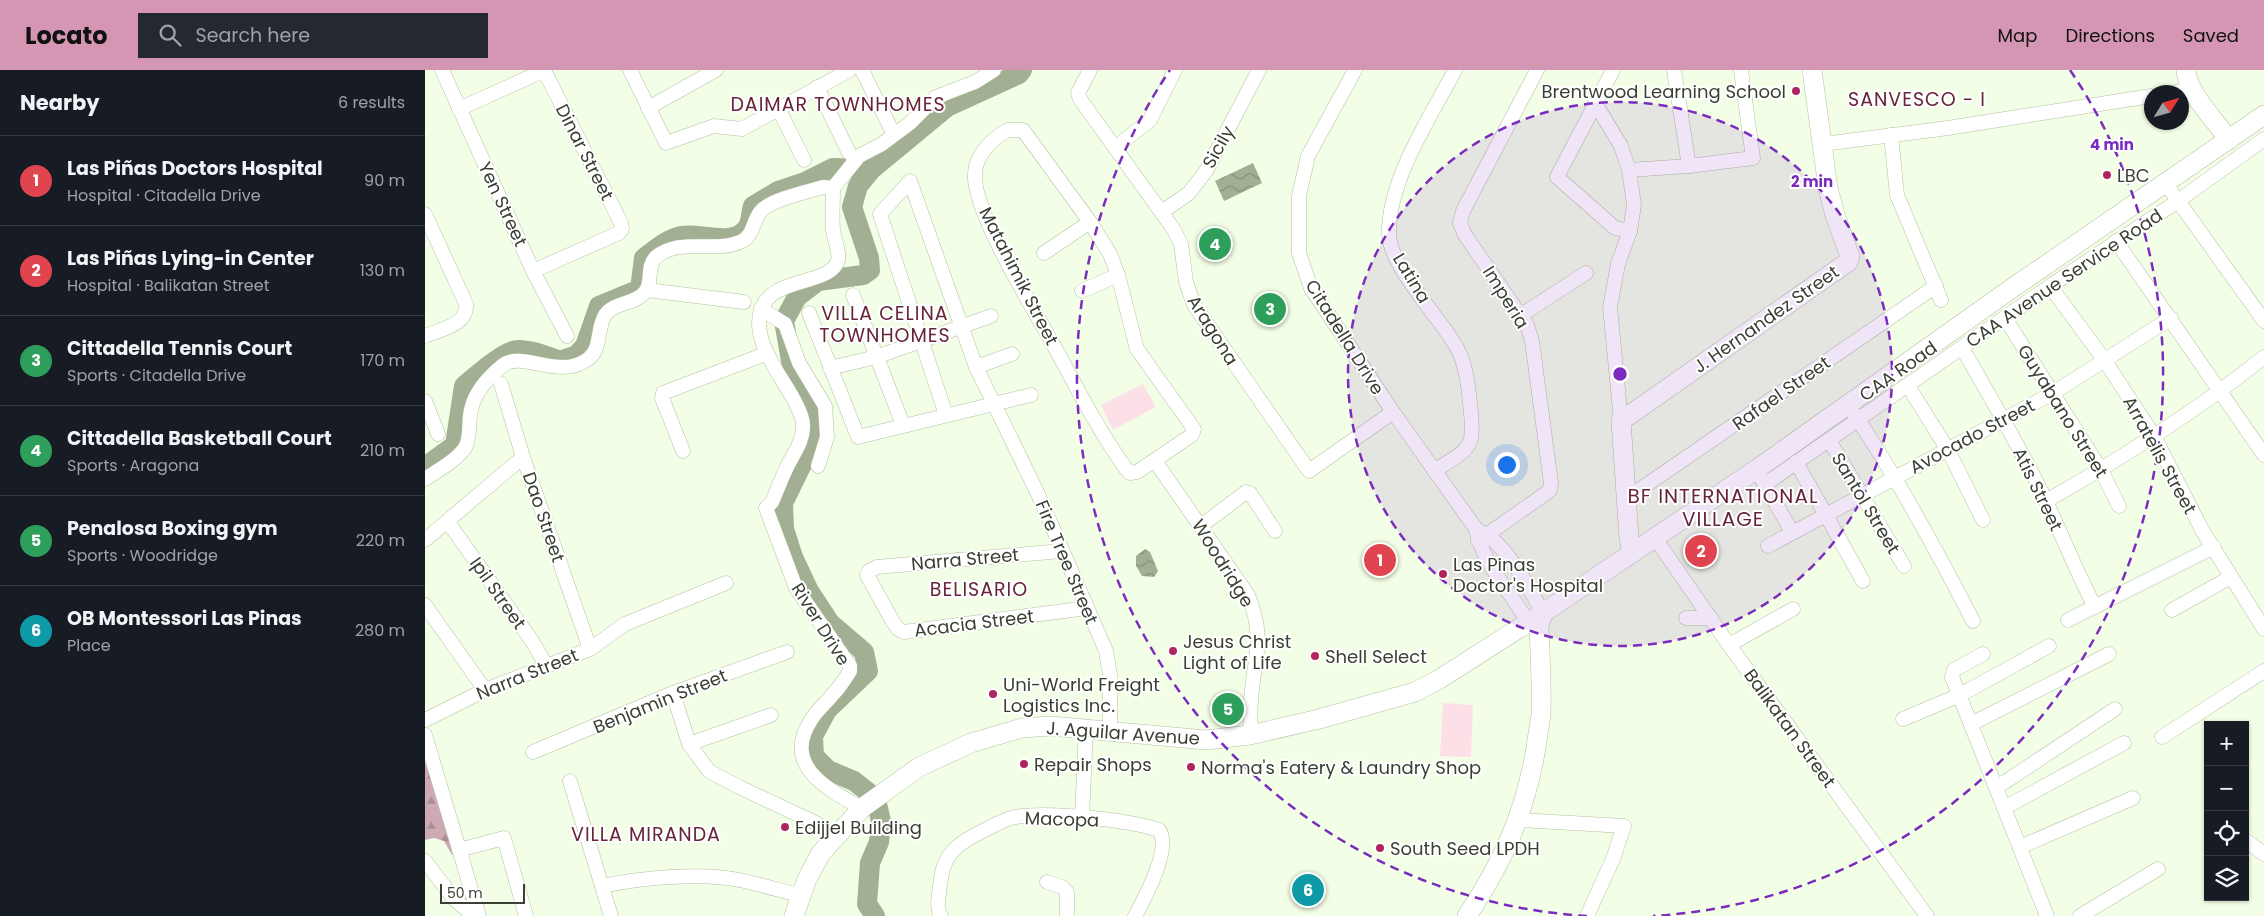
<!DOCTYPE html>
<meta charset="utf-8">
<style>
body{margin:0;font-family:Poppins,sans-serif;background:#242831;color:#f1f3f6}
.controls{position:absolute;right:15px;bottom:15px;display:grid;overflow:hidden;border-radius:0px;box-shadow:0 1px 4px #0004}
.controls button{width:45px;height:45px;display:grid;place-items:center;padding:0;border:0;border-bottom:1px solid #363941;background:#171b24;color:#f1f3f6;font:25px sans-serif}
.compass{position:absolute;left:1719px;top:15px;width:45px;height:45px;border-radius:50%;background:#171b24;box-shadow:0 1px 4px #0004;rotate:53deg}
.scale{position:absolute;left:15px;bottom:12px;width:85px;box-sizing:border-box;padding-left:5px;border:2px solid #393f33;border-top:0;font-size:14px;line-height:18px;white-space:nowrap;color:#393f33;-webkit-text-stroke:4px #fff;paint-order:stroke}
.you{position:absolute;left:1081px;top:394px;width:18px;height:18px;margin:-12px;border:4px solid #fff;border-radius:50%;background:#1a73e8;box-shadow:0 0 0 8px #1a73e833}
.badge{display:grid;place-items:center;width:32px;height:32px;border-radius:50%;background:#d496b2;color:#fff;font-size:16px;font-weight:700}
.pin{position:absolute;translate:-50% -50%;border:2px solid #fff;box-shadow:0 1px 5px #0006}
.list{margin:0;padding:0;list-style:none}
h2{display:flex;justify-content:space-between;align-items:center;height:65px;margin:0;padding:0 20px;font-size:21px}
h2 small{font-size:16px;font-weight:400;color:#9ea1a6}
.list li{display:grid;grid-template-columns:32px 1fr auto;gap:15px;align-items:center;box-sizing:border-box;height:90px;padding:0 20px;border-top:1px solid #363941}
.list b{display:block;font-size:19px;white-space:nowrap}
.list p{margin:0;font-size:16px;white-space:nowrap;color:#9ea1a6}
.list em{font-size:16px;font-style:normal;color:#9ea1a6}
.icon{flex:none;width:28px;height:28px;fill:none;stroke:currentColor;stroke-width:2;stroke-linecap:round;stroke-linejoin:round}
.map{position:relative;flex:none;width:1839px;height:846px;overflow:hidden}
header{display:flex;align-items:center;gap:30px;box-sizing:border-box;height:70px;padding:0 25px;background:#d496b2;color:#111}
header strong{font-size:24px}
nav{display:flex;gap:28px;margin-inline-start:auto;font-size:18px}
.search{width:350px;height:45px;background:#242831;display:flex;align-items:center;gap:12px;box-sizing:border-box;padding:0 18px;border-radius:0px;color:#9ea1a6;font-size:19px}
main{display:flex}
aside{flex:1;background:#171b24}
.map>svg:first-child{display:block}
</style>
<header>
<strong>Locato</strong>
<div class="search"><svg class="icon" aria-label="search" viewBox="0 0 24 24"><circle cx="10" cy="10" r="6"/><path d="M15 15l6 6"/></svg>Search here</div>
<nav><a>Map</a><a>Directions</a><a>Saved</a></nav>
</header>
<main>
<aside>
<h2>Nearby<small>6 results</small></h2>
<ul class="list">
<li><span class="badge" style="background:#e0444e">1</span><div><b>Las Piñas Doctors Hospital</b><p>Hospital · Citadella Drive</p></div><em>90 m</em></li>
<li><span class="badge" style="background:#e0444e">2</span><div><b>Las Piñas Lying-in Center</b><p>Hospital · Balikatan Street</p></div><em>130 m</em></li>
<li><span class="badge" style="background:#2e9e5b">3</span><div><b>Cittadella Tennis Court</b><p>Sports · Citadella Drive</p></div><em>170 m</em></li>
<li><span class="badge" style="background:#2e9e5b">4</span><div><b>Cittadella Basketball Court</b><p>Sports · Aragona</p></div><em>210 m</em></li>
<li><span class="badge" style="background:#2e9e5b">5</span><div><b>Penalosa Boxing gym</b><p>Sports · Woodridge</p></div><em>220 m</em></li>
<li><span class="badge" style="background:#0f9aa8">6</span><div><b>OB Montessori Las Pinas</b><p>Place</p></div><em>280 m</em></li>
</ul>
</aside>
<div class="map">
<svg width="1839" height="846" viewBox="0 0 1839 846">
<defs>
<pattern id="forest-firs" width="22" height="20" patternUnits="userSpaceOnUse" patternTransform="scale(1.25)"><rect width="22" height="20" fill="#ceabb4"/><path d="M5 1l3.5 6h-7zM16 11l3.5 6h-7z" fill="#a88d93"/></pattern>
<pattern id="water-waves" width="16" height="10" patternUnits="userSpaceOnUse" patternTransform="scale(1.25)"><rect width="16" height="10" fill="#a2af93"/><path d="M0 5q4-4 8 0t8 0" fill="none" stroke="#859079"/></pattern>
</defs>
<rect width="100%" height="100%" fill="#f3fee6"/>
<g fill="#fde0e7">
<polygon points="718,314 731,337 688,360 676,335"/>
<polygon points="1018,633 1048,635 1046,687 1015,686"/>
</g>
<polygon fill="url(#forest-firs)" points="0,681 31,784 27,785 19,771 9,768 0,770"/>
<g fill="url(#water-waves)">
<polygon points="828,93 837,113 799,131 790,111"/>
<polygon points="720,479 725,482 733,501 729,507 717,506 711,496 711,486"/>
</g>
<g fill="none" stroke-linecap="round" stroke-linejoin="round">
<g stroke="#a2af93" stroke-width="20">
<path d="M0,397L30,375L39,316C50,307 79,280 93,280C107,280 122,286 135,291L152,285L160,276L174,236L215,219L219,188C230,180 242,169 256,166C275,162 308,178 322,158C326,153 326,142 328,136L353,121L380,112L408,98L443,99"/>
<polyline points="450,846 442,834 445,793 454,772 456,751 452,734 443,722 429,711 403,700 389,686 388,666 402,640 443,601 439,582 405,553 384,521 368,487 359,459 358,433 384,380 391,359 387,342 371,319 359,251 372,227 393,211 438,205 445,200 444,188 427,137 433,116 447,99 522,37 594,4 597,0"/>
</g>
<defs>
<g id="street">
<polyline points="17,0 108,201 142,266"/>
<polyline points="205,0 241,73 289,56 317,59 425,0"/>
<polyline points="437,0 466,59"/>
<polyline points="665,0 653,23 655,29 749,160 756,174 761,212 769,235 884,401 968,342"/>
<path d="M930,0L883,86L874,126V183L886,218L968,342L1051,459C1057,492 1086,523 1103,552"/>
<polyline points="1188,0 1132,107 1190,158 1205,161"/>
<polyline points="1249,0 1264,96"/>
<polyline points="392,17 424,83"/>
<polyline points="1751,22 1767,20"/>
<polyline points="1170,33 1196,76 1204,100 1209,135 1205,161 1193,194 1185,237 1196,351"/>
<polyline points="223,38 291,0"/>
<polyline points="353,38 379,90"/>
<polyline points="34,39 120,0"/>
<path d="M583,60H598L665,152L685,184L693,205L712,279L769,359L767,365L712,402L705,403L701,399C673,360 651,316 628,274C609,240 546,138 550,103C551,84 568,68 583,60Z"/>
<polyline points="1466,65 1472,125 1516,230"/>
<polyline points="1398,74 1523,58 1726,26"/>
<polyline points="691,77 725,50 750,0"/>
<polyline points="1204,100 1264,96 1328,88 1316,0"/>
<polyline points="1741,114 1839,251"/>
<polyline points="737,142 764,123 781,101 834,0"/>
<path d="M0,144L41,234C43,255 16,259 0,266"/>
<polyline points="1691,171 1839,385"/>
<polyline points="619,183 665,152"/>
<polyline points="108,201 194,163 197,159 196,153 119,0"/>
<polyline points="1625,216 1680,291 1729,366 1777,460 1839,559"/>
<polyline points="222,220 319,232"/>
<polyline points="657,221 693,205"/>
<polyline points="428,225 478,355"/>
<polyline points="336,239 360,254 374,293 400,336 402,367 393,396"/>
<polyline points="384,243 433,367 606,325"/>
<polyline points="1096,245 1161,203"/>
<polyline points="1580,248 1676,400 1694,436"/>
<path d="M1537,278C1566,328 1595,377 1620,429C1637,465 1651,501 1670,537"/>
<polyline points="551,297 587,284"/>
<polyline points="405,298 451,287 566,246"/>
<polyline points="76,314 98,387 165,579"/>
<polyline points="1483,316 1523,380 1558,450"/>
<polyline points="0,331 13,364"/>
<path d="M1428,342C1473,409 1511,479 1548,551"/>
<polyline points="521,345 455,144 485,111 551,297 613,424 681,581 685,605 685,660"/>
<polyline points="1404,370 1479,496"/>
<polyline points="258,381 237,328 238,323 340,284"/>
<path d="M730,391L823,525C841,570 829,586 826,630C825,641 826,653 825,665"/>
<polyline points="1371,392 1438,511"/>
<path d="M1009,401C1047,377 1050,379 1045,333C1043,314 1041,295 1032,278C1016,248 965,198 964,164C963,110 1005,48 1030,0"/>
<polyline points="1335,406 1367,462"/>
<path d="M0,409C13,400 33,390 41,376C45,367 44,355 45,346C47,325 61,309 77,296C96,279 134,311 163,289C176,280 172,260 179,247C186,232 210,235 220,222C228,213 221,196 231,187C255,167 289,183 315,172C330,166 327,148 338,139C351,128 382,122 398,117L408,118"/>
<polyline points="1339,415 1625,216 1753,131 1839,69"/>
<polyline points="1201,429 1511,216"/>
<path d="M1621,431C1697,388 1771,342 1839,287"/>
<polyline points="23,452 107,571 121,595"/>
<polyline points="776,456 821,422 825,423 850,461"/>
<path d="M1054,461C1082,473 1103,517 1118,543"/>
<polyline points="1230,468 1304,575 1502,846"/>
<polyline points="0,470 98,387"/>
<polyline points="1053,471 1120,424 1125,420 1126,413 1107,271 1102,255 1040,165 1035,153 1038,141 1112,0"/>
<polyline points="1343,476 1628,323 1746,248"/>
<polyline points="637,481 452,497 444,501 442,505 468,552 473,559 479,562 662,538"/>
<polyline points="0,535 60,620"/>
<polyline points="1747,540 1806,507"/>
<polyline points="1261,548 1286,548"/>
<polyline points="1643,550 1789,477"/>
<polyline points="1304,575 1368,539"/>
<polyline points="1558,584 1529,600 1527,607 1622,846"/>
<polyline points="248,623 264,674 284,701 314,717 391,753 411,766"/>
<polyline points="1478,649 1535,625 1624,576"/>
<polyline points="0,650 60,620 165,579 200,554 301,513"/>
<polyline points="1546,654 1684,584"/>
<polyline points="0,665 54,846"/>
<polyline points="1737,667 1839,601"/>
<polyline points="264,674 346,645"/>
<polyline points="108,682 248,623 362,582"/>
<polyline points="145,711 186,846"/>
<polyline points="1571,716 1580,712 1690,639"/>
<path d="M437,738C401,719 357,695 386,650C392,640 402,632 409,623C415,617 420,609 425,601V596L371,518L341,438L347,432C352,421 356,409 362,397C368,384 379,371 378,355C378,346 373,338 369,330C356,305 326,271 336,240C347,206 406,216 413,190C415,182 409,169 408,160C407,147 408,132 408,118L434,86L457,74L485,53L511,27L550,12L569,0"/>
<polyline points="1579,738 1699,673"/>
<polyline points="657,748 661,658"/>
<polyline points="1093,750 1199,756 1188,789 1162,846"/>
<polyline points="1820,770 1839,784"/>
<polyline points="1595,777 1708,728"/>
<polyline points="34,780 79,768 101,846"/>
<polyline points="0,791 29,829 49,846"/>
<polyline points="622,812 637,817 642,822 642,846"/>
<path d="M177,816C215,808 276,802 314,810C335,814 356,821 377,826"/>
<path d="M516,846C510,838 515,819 516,809C518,786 532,774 552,764C562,759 572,753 583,749C612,739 704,750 734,760C747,778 720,828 710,846"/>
<polyline points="1655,846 1733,799"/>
</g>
<g id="secondary">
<path d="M1761,0C1762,23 1791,51 1804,70"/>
<polyline points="1207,483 1204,468 1196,351 1423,192 1425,187 1410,145 1403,118 1387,0"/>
<polyline points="369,846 382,809 396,783 437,738 494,697 546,673 597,658 626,656 781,670 825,665 894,649 990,622 1013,610 1118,543 1332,399 1583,221 1839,45"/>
<path d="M1042,846C1078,792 1100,743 1111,678C1112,667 1115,655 1116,644C1117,615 1115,586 1114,556L1118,543"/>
</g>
</defs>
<use href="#street" stroke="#b3c0a3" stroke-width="15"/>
<use href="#secondary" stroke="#b3c0a3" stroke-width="20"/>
<use href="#street" stroke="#fff" stroke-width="14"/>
<use href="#secondary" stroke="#fff" stroke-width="19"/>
</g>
<circle cx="1195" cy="304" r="272" fill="#7b2cbf" fill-opacity=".12"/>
<g fill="none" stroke="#7b2cbf" stroke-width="2.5" stroke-dasharray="9 6">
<circle cx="1195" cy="304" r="272"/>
<path d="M1162 846A543 543 0 0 1 745 0M1645 0A543 543 0 0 1 1228 846"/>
</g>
<g fill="#b02460" stroke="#fff" stroke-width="2">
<circle cx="1371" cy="21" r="5"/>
<circle cx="1682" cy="105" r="5"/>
<circle cx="1018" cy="504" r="5"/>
<circle cx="748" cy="581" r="5"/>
<circle cx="890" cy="586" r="5"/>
<circle cx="568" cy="624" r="5"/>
<circle cx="599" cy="694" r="5"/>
<circle cx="766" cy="697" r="5"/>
<circle cx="360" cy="757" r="5"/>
<circle cx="955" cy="778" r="5"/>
</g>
<g text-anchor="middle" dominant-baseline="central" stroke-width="4" stroke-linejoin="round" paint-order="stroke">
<g font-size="18" fill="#393f33" stroke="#fff" text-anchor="start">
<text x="1361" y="21" text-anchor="end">Brentwood Learning School</text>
<text x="1692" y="105">LBC</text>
<text x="1028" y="494">Las Pinas<tspan x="1028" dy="21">Doctor's Hospital</tspan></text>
<text x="758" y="571">Jesus Christ<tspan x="758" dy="21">Light of Life</tspan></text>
<text x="900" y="586">Shell Select</text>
<text x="578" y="614">Uni-World Freight<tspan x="578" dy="21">Logistics Inc.</tspan></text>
<text x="609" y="694">Repair Shops</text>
<text x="776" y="697">Norma's Eatery &amp; Laundry Shop</text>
<text x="370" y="757">Edijjel Building</text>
<text x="965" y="778">South Seed LPDH</text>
</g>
<g font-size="18" fill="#393f33" stroke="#fff">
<text transform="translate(793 77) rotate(-61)">Sicily</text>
<text transform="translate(160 82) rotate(63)">Dinar Street</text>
<text transform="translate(78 134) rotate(65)">Yen Street</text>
<text transform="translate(594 206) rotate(63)">Matahimik Street</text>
<text transform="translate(987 208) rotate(59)">Latina</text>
<text transform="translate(1639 208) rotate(-34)">CAA Avenue Service Road</text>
<text transform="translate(1081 227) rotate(58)">Imperia</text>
<text transform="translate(1341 249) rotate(-35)">J. Hernandez Street</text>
<text transform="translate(788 260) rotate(58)">Aragona</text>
<text transform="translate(920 267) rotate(58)">Citadella Drive</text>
<text transform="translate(1473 301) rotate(-35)">CAA Road</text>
<text transform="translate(1356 323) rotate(-35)">Rafael Street</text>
<text transform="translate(1638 341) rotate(58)">Guyabano Street</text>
<text transform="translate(1547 366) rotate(-28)">Avocado Street</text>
<text transform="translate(1735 385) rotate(61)">Arratelis Street</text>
<text transform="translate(1613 419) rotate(64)">Atis Street</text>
<text transform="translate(1441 433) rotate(59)">Santol Street</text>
<text transform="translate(119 447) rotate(71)">Dao Street</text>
<text transform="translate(540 489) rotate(-5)">Narra Street</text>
<text transform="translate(642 492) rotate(67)">Fire Tree Street</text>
<text transform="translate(798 493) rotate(58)">Woodridge</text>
<text transform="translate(73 523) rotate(55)">Ipil Street</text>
<text transform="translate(549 553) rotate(-7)">Acacia Street</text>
<text transform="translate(396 554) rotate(58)">River Drive</text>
<text transform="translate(102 604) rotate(-22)">Narra Street</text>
<text transform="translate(235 631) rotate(-22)">Benjamin Street</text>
<text transform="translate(1365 658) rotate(54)">Balikatan Street</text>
<text transform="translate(698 663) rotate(4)">J. Aguilar Avenue</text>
<text transform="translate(637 749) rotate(2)">Macopa</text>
</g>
<g font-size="19" letter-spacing="1" fill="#67243c" stroke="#fff">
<text x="1492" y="29">SANVESCO - I</text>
<text x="413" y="34">DAIMAR TOWNHOMES</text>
<text x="460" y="243">VILLA CELINA<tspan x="460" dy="22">TOWNHOMES</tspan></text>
<text x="554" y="519">BELISARIO</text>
<text x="221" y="764">VILLA MIRANDA</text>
</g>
<g font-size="20" letter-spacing="1" fill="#67243c" stroke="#fff">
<text x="1298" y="426">BF INTERNATIONAL<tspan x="1298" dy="23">VILLAGE</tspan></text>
</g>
</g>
<circle cx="1195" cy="304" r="8" fill="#7b2cbf" stroke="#fff" stroke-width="2.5"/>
<g font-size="15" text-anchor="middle" font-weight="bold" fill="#7b2cbf" stroke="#fff" stroke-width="4" stroke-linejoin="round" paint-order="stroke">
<text x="1687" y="80">4 min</text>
<text x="1387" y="117">2 min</text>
</g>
</svg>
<div class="controls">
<button>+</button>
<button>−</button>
<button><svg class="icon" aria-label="locate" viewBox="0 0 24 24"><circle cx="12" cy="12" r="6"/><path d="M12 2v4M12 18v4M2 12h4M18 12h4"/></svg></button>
<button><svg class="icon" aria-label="layers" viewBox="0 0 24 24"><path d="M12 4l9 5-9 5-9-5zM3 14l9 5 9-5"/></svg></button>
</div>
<svg class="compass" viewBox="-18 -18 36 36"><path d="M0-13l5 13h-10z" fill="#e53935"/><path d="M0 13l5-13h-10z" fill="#9ea1a6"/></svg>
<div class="scale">50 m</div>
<div class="you"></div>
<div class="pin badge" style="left:955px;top:490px;background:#e0444e">1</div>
<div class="pin badge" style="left:1276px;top:481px;background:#e0444e">2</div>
<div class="pin badge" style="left:845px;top:239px;background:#2e9e5b">3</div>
<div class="pin badge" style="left:790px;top:174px;background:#2e9e5b">4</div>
<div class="pin badge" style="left:803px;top:639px;background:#2e9e5b">5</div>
<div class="pin badge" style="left:883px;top:820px;background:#0f9aa8">6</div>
</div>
</main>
